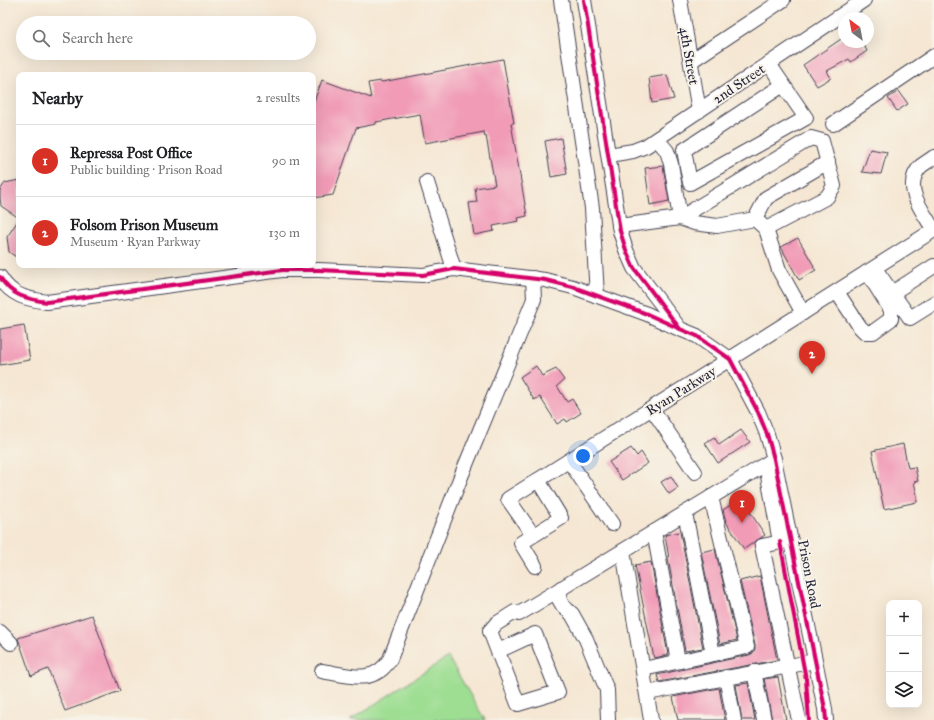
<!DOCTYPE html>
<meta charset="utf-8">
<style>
body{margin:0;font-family:"IM FELL Great Primer",serif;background:#f2f2f2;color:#202124}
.controls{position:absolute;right:12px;bottom:12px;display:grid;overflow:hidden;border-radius:8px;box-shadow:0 4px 16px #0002}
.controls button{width:36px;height:36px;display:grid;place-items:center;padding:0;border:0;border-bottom:1px solid #e0e0e0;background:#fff;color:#202124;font:20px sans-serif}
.compass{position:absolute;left:838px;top:12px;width:36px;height:36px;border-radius:50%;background:#fff;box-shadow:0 4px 16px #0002;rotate:328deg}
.you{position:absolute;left:583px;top:456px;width:14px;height:14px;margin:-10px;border:3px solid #fff;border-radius:50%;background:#1a73e8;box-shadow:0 0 0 6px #1a73e833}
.badge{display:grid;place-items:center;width:26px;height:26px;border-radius:50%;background:#d93025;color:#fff;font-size:13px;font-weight:700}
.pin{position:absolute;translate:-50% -33px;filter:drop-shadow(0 1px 2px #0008)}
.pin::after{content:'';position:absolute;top:21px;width:14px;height:12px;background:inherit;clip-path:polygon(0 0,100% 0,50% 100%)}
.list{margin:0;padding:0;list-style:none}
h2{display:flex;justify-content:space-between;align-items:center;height:52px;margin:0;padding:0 16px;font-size:17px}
h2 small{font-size:13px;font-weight:400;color:#757577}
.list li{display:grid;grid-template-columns:26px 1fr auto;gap:12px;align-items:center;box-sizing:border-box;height:72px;padding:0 16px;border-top:1px solid #e0e0e0}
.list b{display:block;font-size:15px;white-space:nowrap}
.list p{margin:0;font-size:13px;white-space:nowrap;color:#757577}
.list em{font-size:13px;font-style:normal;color:#757577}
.icon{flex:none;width:22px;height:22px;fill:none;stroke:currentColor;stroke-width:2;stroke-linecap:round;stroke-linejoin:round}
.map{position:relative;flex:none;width:934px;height:720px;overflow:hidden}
.search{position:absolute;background:#fff;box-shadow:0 4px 16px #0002;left:16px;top:16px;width:300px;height:44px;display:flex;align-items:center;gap:10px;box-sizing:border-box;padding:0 14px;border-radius:22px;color:#757577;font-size:15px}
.panel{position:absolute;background:#fff;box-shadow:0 4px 16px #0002;left:16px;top:72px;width:300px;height:196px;border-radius:8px}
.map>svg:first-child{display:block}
</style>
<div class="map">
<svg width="934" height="720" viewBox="0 0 934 720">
<rect width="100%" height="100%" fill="#f7f3e8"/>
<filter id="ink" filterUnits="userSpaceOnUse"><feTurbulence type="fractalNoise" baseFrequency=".025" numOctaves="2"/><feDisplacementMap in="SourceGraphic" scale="8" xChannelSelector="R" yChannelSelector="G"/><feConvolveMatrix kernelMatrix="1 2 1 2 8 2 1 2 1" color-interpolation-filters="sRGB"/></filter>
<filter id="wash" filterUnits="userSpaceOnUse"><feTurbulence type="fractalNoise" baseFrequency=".012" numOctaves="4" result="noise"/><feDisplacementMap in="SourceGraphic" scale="16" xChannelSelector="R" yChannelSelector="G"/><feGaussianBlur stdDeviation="0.9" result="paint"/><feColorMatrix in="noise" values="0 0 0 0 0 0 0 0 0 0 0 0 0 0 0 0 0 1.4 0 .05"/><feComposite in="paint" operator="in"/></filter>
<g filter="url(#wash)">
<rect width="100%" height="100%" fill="#f5e7d3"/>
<polygon fill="#9ede93" stroke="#608067" points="448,657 485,720 350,720"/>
<g id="blocks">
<g fill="#f19bb7">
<polygon points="844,37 844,42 862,42 867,51 851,62 849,59 827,71 831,78 817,86 803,65"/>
<polygon points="503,59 514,123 511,123 527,216 518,218 519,221 493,226 494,231 474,235 469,203 477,202 475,188 495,185 486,136 485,137 484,132 425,143 420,114 376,122 376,124 356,128 333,195 313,198 313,104 322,80 371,98 368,83 381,81 382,82"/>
<polygon points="667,75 674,99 652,103 649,78"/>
<polygon points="899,91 908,104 897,111 888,98"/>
<polygon points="561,138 567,174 551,177 545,141"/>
<polygon points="870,149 887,152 881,174 862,172"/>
<polygon points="663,166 669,201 650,205 645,168"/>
<polygon points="19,180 19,218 1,206 0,197 0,190 5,183"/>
<polygon points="19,219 19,259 9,252 7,237"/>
<polygon points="798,238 814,266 813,267 816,270 799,280 781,247"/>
<polygon points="24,325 30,360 0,365 0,329"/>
<polygon points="536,366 542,376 556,369 564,380 557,386 567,402 572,399 581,413 567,422 565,419 557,424 540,397 534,400 520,377"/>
<polygon points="741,430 750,442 718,463 705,443 714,437 719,445"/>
<polygon points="903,444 908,468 915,467 918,481 914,482 917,495 917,502 884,509 872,451"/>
<polygon points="631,448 637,456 641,452 648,463 622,480 609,462"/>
<polygon points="671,476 678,488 669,494 661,482"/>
<polygon points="741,498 765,535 744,549 726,522 723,510"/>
<polygon points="680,532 703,648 685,651 668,558 669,558 665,535"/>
<polygon points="715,549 737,640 720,644 701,552"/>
<polygon points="651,562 668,655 654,658 635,565"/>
<polygon points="760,576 777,660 659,682 657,675 749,655 753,653 755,649 755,645 740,581"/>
<polygon points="92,615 120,691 65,711 48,669 31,676 18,638"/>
<polygon points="778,677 786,720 772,720 764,679"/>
<polygon points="748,683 755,720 742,720 736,685"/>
<polygon points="719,688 725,720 678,720 673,697"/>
</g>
</g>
</g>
<g filter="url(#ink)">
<use href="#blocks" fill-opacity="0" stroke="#424052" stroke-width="1"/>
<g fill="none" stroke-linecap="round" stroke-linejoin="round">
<defs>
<g id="minor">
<polyline points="561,0 592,208 597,296"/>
<polyline points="584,0 620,231 626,250 634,268 680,329 697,336 730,359 758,412 767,434 774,459 825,709 826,720"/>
<polyline points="680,0 699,111"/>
<polyline points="691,61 783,0"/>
<polyline points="769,64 806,118 690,183 684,150 783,85"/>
<polyline points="833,124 934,56"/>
<polyline points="657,139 667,151 671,164 680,218"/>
<polyline points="609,155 633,151 646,146 864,0"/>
<polyline points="427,182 454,269"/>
<polyline points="680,218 694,223 717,226 755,219 766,229 779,270 803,313"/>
<polyline points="755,219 766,198 828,162"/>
<polyline points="619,226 680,218 811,138 822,141 834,186 827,197 766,229"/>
<polyline points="876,270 910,318 934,303"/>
<path d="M0,277C11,296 27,299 47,302L282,270H319L423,275L454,269L545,280L573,287L647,314L677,328"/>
<polyline points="837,292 860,327 865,332 873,332 891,319 891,310 867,272"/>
<polyline points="892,293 934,266"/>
<polyline points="652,409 695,472"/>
<polyline points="569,461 612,524"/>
<polyline points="768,476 780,542"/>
<polyline points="685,513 713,654"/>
<polyline points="654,532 678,661"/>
<path d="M533,535L508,499L934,230C923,212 901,186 921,166C925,163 930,160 934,157"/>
<polyline points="791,540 762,546 799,720"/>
<polyline points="623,551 651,720"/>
<polyline points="535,566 521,543 561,518 538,480"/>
<polyline points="561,588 559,599 563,606 572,614 586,639 607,690 608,720"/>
<polyline points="490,631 496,624 515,612 519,614 774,459"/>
<polyline points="490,631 518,704 558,692 535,634 498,651"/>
<polyline points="0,632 11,643"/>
<polyline points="643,669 747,647 711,497"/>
<path d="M322,671C348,675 374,686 390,659L460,479L532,304L534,299L533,278"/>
<polyline points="754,672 764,720"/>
<polyline points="726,677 734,720"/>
<polyline points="647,693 815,661"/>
</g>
</defs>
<use href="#minor" stroke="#424052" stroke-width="16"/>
<use href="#minor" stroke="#fff" stroke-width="14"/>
<defs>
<g id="cycleway">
<polyline points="584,0 620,231 626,250 634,268 680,329 697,336 730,359 758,412 767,434 774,459 825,709 826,720"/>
<path d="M0,277C11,296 27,299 47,302L282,270H319L423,275L454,269L545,280L573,287L647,314L678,328"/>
<polyline points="780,542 806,679 809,720"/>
</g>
</defs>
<use href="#cycleway" stroke="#f7f3e8" stroke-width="6"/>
<use href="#cycleway" stroke="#d6006c" stroke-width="4"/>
</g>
</g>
<g text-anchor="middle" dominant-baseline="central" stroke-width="4" stroke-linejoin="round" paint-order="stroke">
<g font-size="14" fill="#22223b" stroke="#f7f3e8">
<text transform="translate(689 56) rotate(80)">4th Street</text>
<text transform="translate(739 84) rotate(-34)">2nd Street</text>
<text transform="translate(681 391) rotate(-32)">Ryan Parkway</text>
<text transform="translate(809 574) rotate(79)">Prison Road</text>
</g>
</g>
</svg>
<div class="controls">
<button>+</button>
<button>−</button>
<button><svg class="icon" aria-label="layers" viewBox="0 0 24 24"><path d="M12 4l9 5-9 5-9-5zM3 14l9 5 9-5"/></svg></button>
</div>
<svg class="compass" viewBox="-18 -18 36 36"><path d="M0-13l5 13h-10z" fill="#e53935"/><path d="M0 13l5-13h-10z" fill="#757577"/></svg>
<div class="you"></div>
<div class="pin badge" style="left:742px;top:523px">1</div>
<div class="pin badge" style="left:812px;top:374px">2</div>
<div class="search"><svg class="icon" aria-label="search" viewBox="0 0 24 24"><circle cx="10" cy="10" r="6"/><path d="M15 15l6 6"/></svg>Search here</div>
<section class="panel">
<h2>Nearby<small>2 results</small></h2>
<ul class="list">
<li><span class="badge">1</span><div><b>Repressa Post Office</b><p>Public building · Prison Road</p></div><em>90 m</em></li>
<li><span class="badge">2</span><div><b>Folsom Prison Museum</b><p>Museum · Ryan Parkway</p></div><em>130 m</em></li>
</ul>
</section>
</div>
